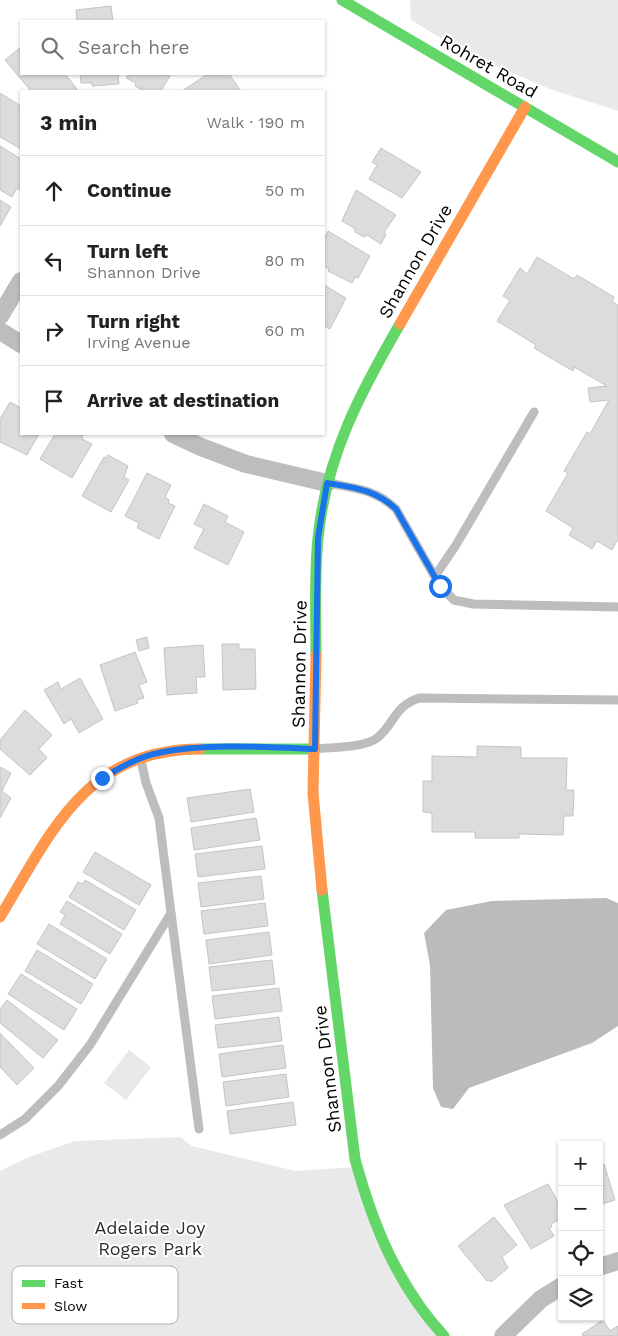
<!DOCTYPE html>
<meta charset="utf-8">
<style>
body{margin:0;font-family:"Work Sans",sans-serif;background:#f6f6f6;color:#222}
.controls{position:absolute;right:15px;bottom:15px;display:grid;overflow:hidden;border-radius:0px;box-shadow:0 1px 4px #0004}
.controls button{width:45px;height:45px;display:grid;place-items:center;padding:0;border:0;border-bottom:1px solid #e0e0e0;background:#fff;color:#222;font:25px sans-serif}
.stop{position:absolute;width:15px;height:15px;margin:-11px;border:4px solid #1a73e8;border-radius:50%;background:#fff}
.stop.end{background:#1a73e8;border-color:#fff;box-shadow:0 1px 5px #0008}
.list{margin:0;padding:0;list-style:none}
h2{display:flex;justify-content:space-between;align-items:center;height:65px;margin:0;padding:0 20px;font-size:21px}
h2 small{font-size:16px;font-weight:400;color:#767676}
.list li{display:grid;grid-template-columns:32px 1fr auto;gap:15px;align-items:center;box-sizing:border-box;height:70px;padding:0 20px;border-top:1px solid #e0e0e0}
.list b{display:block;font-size:19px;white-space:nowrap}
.list p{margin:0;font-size:16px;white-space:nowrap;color:#767676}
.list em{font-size:16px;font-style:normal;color:#767676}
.icon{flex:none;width:28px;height:28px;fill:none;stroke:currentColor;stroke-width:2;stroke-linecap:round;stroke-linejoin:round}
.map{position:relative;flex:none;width:618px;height:1336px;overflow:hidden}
.search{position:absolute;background:#fff;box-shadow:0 1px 4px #0004;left:20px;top:20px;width:305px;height:55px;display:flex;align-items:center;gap:12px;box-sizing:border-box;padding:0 18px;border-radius:0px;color:#767676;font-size:19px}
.panel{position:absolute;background:#fff;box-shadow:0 1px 4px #0004;left:20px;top:90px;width:305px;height:345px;border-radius:0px}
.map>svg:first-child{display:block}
</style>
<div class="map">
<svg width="618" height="1336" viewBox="0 0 618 1336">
<rect width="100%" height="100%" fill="#fff"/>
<g fill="#e9e9e9">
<polygon points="410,0 618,0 618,111 550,89 467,54 411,20"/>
<polygon points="129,1050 151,1067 126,1100 104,1083"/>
<polygon points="180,1137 192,1146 296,1171 357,1167 368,1208 444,1336 0,1336 0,1171 29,1157 75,1141"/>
</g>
<polygon fill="#bbb" points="606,898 618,903 618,1026 592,1043 469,1088 453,1109 441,1107 433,1088 430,965 424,933 446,910 492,901"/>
<g fill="#dcdcdc" stroke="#c4c4c4">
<polygon points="111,6 113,21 77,21 76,10"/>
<polygon points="21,47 21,74 65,74 77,89 74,91 31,91 5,60"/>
<polygon points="80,74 118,74 119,84 92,86 92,83 81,83"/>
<polygon points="129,74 171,74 161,91 144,91 135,86 136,83 126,78"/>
<polygon points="208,74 229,74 241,91 182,91"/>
<polygon points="0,93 21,106 21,149 0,137"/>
<polygon points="0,146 21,159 21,191 17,188 12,197 0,190"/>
<polygon points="381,148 421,172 402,198 369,179 377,165 372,162"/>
<polygon points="356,190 396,215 384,232 386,234 381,244 367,235 364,237 355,232 354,228 342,221"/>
<polygon points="0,200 11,207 0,226"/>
<polygon points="328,231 370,256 358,278 355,277 352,283 328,271 329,269 324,266 324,239"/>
<polygon points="537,257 574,279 577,275 614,297 612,302 618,305 618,539 612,550 597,541 592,549 569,535 573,528 546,511 568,473 564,471 587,432 590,434 609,400 590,402 588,388 607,386 574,367 573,371 534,348 536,345 497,321 510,300 503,296 520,268 527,274"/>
<polygon points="324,285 346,298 330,329 324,326"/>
<polygon points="10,402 21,408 21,434 39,434 27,455 0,442 0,419"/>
<polygon points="55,434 83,434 82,439 92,444 72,478 40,459"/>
<polygon points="108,455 128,466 124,477 129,480 111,512 82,496 104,457 106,458"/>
<polygon points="147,473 171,485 165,497 169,500 168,503 175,506 159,539 137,528 139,523 125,516"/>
<polygon points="204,504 228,516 225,522 244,532 228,565 194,548 204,529 194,524"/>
<polygon points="147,637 149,648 139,651 136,640"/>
<polygon points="222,644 239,644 239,649 255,649 256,689 223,690"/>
<polygon points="203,645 205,677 196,677 197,693 167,695 164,648"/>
<polygon points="135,652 147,682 139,685 144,698 137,700 138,703 115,711 100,665"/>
<polygon points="80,678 103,719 79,733 71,719 64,724 44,690 58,682 61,689"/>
<polygon points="25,710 52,735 39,749 47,758 30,775 0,749 0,740"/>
<polygon points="477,746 521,747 521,758 567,758 566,790 574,790 573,816 564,816 563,835 519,834 519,838 475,838 475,832 432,832 432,813 423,812 423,781 432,781 432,756 477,757"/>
<polygon points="0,767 11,773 2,791 11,798 0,818"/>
<polygon points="250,789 254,812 191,822 187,798"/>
<polygon points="256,818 260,840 194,850 191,828"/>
<polygon points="262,846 265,869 198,877 195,854"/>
<polygon points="95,852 151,885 139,905 83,872"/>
<polygon points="261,876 264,899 201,907 198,883"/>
<polygon points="85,880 136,910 124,930 69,897 78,882 83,884"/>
<polygon points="67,901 122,934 110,954 60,924 65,915 60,912"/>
<polygon points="265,903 268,926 204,934 201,911"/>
<polygon points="49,924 107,959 95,979 37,944"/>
<polygon points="269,932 272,955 209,964 206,940"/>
<polygon points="37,950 93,984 81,1004 25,971"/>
<polygon points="272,960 275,984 212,991 209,967"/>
<polygon points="21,974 77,1009 64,1030 8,994"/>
<polygon points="279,988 282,1011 215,1019 212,996"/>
<polygon points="7,1000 58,1040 43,1058 0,1023 0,1009"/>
<polygon points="279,1017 282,1041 218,1048 215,1025"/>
<polygon points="0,1033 34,1068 17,1085 0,1067"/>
<polygon points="283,1045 286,1068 222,1077 219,1054"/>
<polygon points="286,1074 289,1097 226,1106 223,1082"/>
<polygon points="293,1102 296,1125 230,1134 227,1111"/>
<polygon points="604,1164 615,1200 599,1205 599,1165"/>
<polygon points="548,1184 562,1209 562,1218 551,1224 552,1227 549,1228 554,1236 531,1249 504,1205"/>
<polygon points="494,1217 517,1245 502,1257 508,1268 491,1282 489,1280 487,1281 458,1246"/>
<polygon points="603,1320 610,1331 618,1326 618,1336 583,1336 582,1334"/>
</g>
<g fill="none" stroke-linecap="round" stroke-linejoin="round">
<g stroke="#bdbdbd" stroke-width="9">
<path d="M329,483C356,489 375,489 396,509L440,586L454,600L473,604L618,607"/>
<polyline points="435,576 456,545 534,412"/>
<path d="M315,749C332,747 364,748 377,738C395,724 393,707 419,698L618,700"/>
<polyline points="171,913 199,1129"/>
<polyline points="0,1135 25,1119 58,1086 90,1045 171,913 159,818 146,783 141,760"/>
</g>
<g stroke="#bdbdbd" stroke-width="18">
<polyline points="0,316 21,281"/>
<polyline points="0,331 21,344"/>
<polyline points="173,434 201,447 246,464 327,483"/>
<polyline points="599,1267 618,1261"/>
<polyline points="503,1336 541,1299 562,1286"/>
</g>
<g stroke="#63d668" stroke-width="11">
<polyline points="342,0 618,162"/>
<path d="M316,655C316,617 314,577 318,538C326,457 360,393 400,324"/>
<polyline points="200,749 315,749"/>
<path d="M322,890L355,1159C373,1225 397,1285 444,1336"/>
</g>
<g stroke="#ff974d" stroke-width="11">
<polyline points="400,324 525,107"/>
<polyline points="316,655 313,793 322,890"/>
<path d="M0,917C51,833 85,749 200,749"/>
</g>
</g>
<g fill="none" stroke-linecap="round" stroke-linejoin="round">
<path stroke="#1a73e8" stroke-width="6" d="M102,778C120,768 138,757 158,753C205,743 267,747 315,749L318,538L327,483C355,488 374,489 396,509L440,586"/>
</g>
<g text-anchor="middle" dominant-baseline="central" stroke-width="4" stroke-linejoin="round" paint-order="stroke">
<g font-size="18" fill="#000" stroke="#fff">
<text transform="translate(489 66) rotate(30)">Rohret Road</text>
<text transform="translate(415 261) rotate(-60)">Shannon Drive</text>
<text transform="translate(299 664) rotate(-89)">Shannon Drive</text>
<text transform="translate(327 1069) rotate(-97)">Shannon Drive</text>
</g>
<g font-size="18" fill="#2e2e2e" stroke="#fff">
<text x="150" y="1227">Adelaide Joy<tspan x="150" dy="21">Rogers Park</tspan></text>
</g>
</g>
<rect x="12" y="1266" width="166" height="58" rx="8" fill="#fff" stroke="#b2b2b2" stroke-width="1"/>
<rect x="22" y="1280" width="23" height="7" fill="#63d668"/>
<rect x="22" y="1303" width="23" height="6" fill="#ff974d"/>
<g font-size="14" fill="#000">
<text x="54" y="1288">Fast</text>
<text x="54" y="1311">Slow</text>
</g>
</svg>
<div class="controls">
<button>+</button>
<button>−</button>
<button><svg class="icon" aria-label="locate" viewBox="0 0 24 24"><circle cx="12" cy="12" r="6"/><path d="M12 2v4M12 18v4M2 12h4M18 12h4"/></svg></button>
<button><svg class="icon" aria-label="layers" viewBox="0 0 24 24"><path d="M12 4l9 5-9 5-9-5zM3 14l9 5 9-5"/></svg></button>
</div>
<div class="stop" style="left:440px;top:586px"></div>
<div class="stop end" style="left:102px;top:778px"></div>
<div class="search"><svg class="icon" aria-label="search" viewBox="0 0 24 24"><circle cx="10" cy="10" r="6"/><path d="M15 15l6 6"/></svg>Search here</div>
<section class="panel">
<h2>3 min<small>Walk · 190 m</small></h2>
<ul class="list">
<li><svg class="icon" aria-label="ahead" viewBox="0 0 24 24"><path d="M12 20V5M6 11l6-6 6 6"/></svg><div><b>Continue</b></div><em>50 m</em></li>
<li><svg class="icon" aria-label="left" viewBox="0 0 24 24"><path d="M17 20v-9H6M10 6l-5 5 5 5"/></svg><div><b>Turn left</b><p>Shannon Drive</p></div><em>80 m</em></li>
<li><svg class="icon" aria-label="right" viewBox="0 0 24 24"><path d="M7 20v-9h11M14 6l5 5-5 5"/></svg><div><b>Turn right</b><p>Irving Avenue</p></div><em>60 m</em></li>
<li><svg class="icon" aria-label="arrive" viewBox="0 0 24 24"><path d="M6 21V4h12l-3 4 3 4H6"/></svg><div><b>Arrive at destination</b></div></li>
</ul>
</section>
</div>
